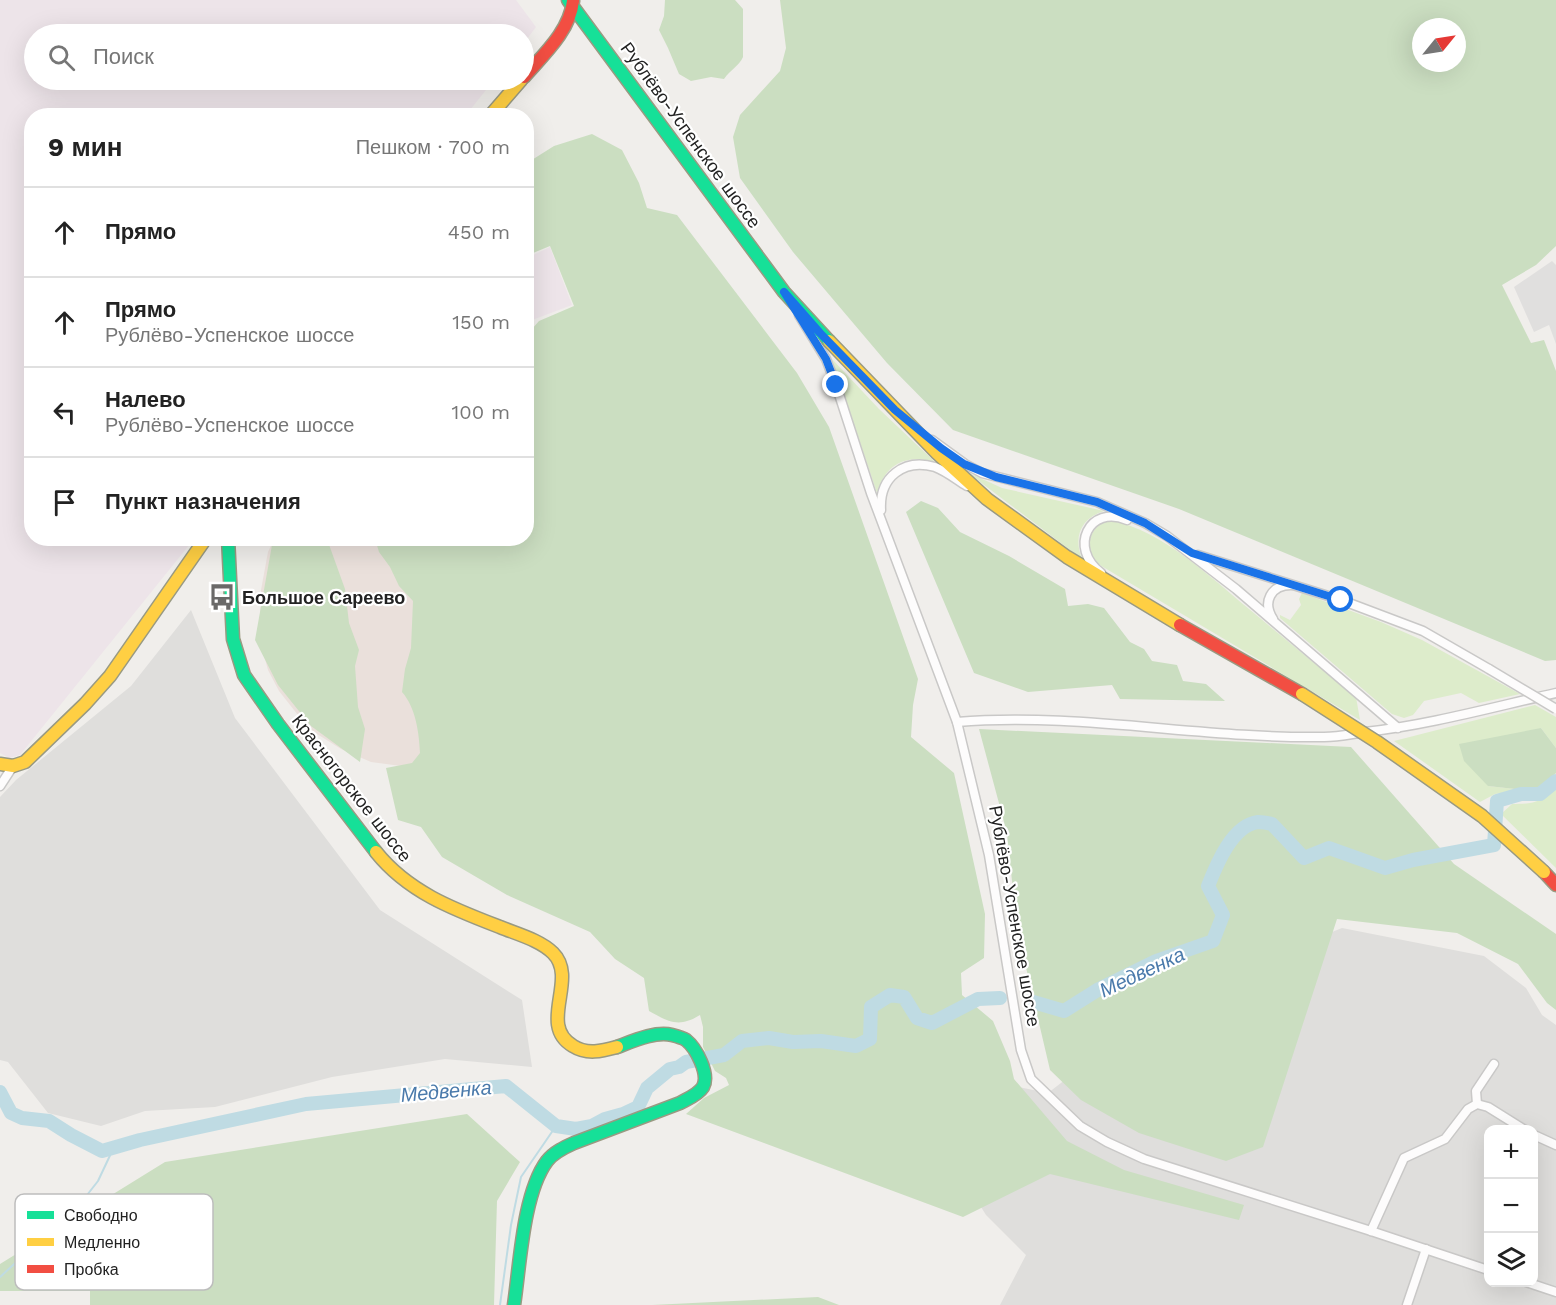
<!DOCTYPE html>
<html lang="ru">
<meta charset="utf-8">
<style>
body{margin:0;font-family:"Work Sans",sans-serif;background:#f2f2f2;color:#222}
.controls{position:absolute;right:18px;bottom:18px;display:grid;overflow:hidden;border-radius:12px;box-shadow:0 6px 24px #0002}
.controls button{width:54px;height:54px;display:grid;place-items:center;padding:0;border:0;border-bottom:2px solid #e0e0e0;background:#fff;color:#222;font:30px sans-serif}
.compass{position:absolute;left:1412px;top:18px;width:54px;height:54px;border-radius:50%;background:#fff;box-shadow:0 6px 24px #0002;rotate:60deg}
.stop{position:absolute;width:18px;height:18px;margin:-14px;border:4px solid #1a73e8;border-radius:50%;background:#fff}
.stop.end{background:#1a73e8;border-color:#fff;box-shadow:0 2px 6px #0008}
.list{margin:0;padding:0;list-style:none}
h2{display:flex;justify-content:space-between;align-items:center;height:78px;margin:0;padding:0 24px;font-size:26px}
h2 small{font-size:20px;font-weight:400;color:#767676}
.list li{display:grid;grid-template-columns:39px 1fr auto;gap:18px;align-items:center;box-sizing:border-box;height:90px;padding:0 24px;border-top:2px solid #e0e0e0}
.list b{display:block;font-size:22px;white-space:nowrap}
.list p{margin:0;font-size:20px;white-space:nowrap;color:#767676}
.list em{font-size:20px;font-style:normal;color:#767676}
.icon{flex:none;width:33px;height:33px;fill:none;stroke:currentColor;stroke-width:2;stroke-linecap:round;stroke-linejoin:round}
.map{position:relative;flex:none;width:1556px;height:1305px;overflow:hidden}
.search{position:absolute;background:#fff;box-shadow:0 6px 24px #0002;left:24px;top:24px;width:510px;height:66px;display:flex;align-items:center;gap:15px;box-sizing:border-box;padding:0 21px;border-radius:33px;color:#767676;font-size:22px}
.panel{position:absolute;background:#fff;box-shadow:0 6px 24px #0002;left:24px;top:108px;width:510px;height:438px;border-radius:24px}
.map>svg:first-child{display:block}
</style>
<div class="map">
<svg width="1556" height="1305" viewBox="0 0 1556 1305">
<rect width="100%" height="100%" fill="#f0eeeb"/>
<g fill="#dfdedc" fill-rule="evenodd">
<polygon points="191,610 235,718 380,910 522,1000 532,1067 445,1059 332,1077 215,1107 145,1111 101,1126 48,1113 8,1062 0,1060 0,797 16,780 131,686"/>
<path d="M1342,928L1484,956L1526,988L1542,1015L1556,1025V1305H1000L1026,1255L986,1215L917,1105L956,1074L1048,1093L1175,995ZM1488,1130H1534V1282H1488Z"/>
</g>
<g fill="#ede4e9">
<polygon points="0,0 516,0 536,27 524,43 524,34 34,34 34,80 494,80 466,115 32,116 32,538 194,539 20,755 9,758 0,753"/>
<polygon points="550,247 572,305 527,322 527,258"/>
</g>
<polygon fill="#eae0db" points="274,539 514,539 416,768 371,762 341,749 309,729 279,691 268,670 259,637 261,590 268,552"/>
<g fill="#ddeccb">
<path d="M832,359L879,409L935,462C905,454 886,464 877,493Z"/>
<path d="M967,472L1002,488L1104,511C1081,518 1073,537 1082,559Z"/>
<path d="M1111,520C1164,532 1209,576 1249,609C1285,639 1320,668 1356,697L1360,720L1098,564C1083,547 1089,525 1111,520Z"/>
<polygon points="1302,593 1381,622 1422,640 1520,694 1479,703 1461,693 1424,701 1413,715 1404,718 1392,714 1280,618 1280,615 1290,620 1301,605 1299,599"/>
<polygon points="1535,705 1556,717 1556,748 1541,728 1488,786 1524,790 1495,794 1480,802 1394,741"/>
<path d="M1556,787V868L1501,814L1512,804C1533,804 1541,803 1556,787Z"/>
</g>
<g fill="#cbdec1" fill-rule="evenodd">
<path d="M665,0H735L743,9V57C739,66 730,70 724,79L711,77L691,81L679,74L668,48L659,30L664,16Z"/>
<path d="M780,0H1556V246L1536,265L1502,285L1531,343L1544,340L1556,371V660L1545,661L1179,509L953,430L887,363L793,252L740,178L733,137L740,115L780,71L786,48ZM1421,27H1457V63H1421Z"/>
<path d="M592,134L622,150L639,183L647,208L677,215L797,373L829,427L918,679L913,705L911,737L954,773L985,914L984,958L961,973L962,995L993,1021L1010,1061L1014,1079L1067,1141L1124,1170L1244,1205L1239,1220L1050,1174L963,1217L686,1114L704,1098L729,1085L726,1078L715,1071L703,1047V1027L700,1015C679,1028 669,1022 649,1011L644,978L615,959L590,932L507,895L442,857L421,827L398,820L386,768L412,763L420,753C419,733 416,708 402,692L405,669L411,648L413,601L399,586L390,567L379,552L375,539L526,538L527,351L533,340L532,329L539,321L574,306L550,246L533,253L527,251V163L554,146Z"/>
<polygon points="921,501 938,508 960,532 1009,556 1065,589 1068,606 1088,604 1104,608 1130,642 1144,649 1152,661 1177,665 1183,681 1206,684 1225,701 1120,699 1112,685 1028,692 974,673 906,512"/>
<polygon points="276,539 327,539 345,589 349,623 359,650 355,666 358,707 365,729 360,762 311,726 278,685 255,640 272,545"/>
<polygon points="1541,728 1556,748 1556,773 1542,789 1524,790 1488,786 1464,761 1459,744"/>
<polygon points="979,729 1351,747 1454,864 1556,934 1556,1010 1547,1003 1518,964 1457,933 1337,919 1263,1147 1226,1161 1139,1133 1081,1100 1050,1070 1017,929 1007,833"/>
<polygon points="467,1114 520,1162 497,1201 494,1305 90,1305 90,1291 0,1291 0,1264 165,1162"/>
<polygon points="818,1297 839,1305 652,1305"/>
</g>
<polygon fill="#e0dfde" points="1552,261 1556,265 1556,344 1549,325 1534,332 1514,287"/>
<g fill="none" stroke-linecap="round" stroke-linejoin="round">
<g stroke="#bfdbe3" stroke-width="2">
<polyline points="0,1277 80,1204 98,1181 114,1147"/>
<polyline points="500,1305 511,1225 521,1177 556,1126"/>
</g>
<g stroke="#bfdbe3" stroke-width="14">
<path d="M1030,1001L1064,1011L1099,989L1156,961L1213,941L1223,915L1208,886C1216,866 1232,825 1258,822C1262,822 1268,823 1272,824L1304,858L1329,848L1385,868L1413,860L1494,845L1497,801L1521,794H1540L1556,781"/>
<polyline points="0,1092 11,1113 22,1118 49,1121 71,1135 102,1151 140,1140 306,1104 506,1086 556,1126 576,1129 592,1126 605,1119 623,1114 638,1107 647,1088 670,1069 679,1067 686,1062 724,1055 742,1041 769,1038 793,1042 821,1041 856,1046 870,1039 871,1007 890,995 904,997 917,1018 932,1023 978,999 1000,998"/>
</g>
<defs>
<g id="street">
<polyline points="799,315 826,359 836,385 871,493 957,722 989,855 1021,1050 1031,1079 1080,1126 1107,1142 1144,1159 1371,1231 1488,1270"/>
<polyline points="932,440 965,464 982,473 1097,502 1145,523 1167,536 1236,589 1398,728"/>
<path d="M881,510C879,477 904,458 935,467C946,471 957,480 967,486"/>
<polyline points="1198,555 1341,600 1423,631 1489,669"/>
<path d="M1101,573C1068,548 1089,504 1127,520"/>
<path d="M1273,619C1262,602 1271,585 1291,585"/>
<path d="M957,722C1079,712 1202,739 1324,737C1338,737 1351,734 1365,732C1429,725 1493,707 1556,693"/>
<polyline points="0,786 13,766"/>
<polyline points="1477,1104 1476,1091 1494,1064"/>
<polyline points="1534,1135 1556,1145"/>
<polyline points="1371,1231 1404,1158 1445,1139 1468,1109 1477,1104 1488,1107 1525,1130"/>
<polyline points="1526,1282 1556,1292"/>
<polyline points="1407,1305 1426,1249"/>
</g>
<g id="fast">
<polyline points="568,0 784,292 829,341"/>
<polyline points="228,538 233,639 244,675 278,724 376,852"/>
<path d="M514,1305C520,1265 523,1193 547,1161C554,1152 565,1147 574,1143L680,1103C687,1099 698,1095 703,1087C710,1074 696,1048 686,1040C683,1038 676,1036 672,1035C655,1031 633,1041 617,1047"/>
</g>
<g id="slow">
<polyline points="490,116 521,80"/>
<polyline points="829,341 937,453 987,499 1067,557 1180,625"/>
<polyline points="0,764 13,766 25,762 85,704 110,676 206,538"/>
<path d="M376,852C408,892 453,909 500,927C517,934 540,940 553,953C579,979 537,1025 573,1046C587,1055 602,1051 617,1047"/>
</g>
<g id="jam">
<path d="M524,77C543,55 570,31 573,1"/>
<polyline points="1180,625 1302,694"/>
<polyline points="1544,872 1556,885"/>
</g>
</defs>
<use href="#street" stroke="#c9c8c7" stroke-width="11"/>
<use href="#fast" stroke="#999a82" stroke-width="15"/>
<use href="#slow" stroke="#999a82" stroke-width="15"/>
<use href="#jam" stroke="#999a82" stroke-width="15"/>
<use href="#street" stroke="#fdfcfc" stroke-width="8"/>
<use href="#fast" stroke="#16e098" stroke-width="12"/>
<use href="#slow" stroke="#ffcf43" stroke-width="12"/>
<use href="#jam" stroke="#f24e42" stroke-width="12"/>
<defs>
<polyline id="street-bridge" points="1489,669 1556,709"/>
<polyline id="slow-bridge" points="1302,694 1377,742 1482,816 1544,872"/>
</defs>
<use href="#street-bridge" stroke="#c9c8c7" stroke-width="11" stroke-linecap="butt"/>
<use href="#slow-bridge" stroke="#999a82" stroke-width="15" stroke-linecap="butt"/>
<use href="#street-bridge" stroke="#fdfcfc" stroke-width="8"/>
<use href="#slow-bridge" stroke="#ffcf43" stroke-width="12"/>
</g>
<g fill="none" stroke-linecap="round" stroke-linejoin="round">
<polyline stroke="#1a73e8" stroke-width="8" points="836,385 826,359 784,292 820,333 895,410 941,448 964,464 996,477 1097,502 1145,523 1192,553 1341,600"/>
</g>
<defs>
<symbol id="bus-bare" viewBox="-9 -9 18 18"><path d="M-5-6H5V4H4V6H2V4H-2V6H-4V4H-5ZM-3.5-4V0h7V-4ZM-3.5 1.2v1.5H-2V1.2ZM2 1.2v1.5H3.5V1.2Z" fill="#6a6968" stroke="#fff" stroke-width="2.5" paint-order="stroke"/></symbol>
</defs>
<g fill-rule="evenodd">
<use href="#bus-bare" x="203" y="578" width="38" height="38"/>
</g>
<g text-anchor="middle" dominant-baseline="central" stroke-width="4.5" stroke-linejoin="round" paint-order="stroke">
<g font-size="18" fill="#222" stroke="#fff">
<text transform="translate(691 135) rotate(54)">Рублёво-Успенское шоссе</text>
<text transform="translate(352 788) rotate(52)">Красногорское шоссе</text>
<text transform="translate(1015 916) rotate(80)">Рублёво-Успенское шоссе</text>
</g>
<g font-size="18" font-weight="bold" fill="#222" stroke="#fff" text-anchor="start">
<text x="242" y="597">Большое Сареево</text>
</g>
<g font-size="20" font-style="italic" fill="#4a7aab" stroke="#fff">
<text transform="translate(1142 972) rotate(-25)">Медвенка</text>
<text transform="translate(446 1091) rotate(-5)">Медвенка</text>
</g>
</g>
<rect x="15" y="1194" width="198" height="96" rx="9" fill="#fff" stroke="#bdbdbd" stroke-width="1.5"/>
<rect x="27" y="1211" width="27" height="8" fill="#16e098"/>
<rect x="27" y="1238" width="27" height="8" fill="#ffcf43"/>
<rect x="27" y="1265" width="27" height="8" fill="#f24e42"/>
<g font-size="16" fill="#222">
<text x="64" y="1221">Свободно</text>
<text x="64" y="1248">Медленно</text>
<text x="64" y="1275">Пробка</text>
</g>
</svg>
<div class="controls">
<button>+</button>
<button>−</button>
<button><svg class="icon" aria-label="layers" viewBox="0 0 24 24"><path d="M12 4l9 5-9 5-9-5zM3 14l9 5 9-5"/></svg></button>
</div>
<svg class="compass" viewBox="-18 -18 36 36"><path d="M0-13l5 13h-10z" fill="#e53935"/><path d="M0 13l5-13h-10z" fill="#767676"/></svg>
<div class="stop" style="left:1341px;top:600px"></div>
<div class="stop end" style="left:836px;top:385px"></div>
<div class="search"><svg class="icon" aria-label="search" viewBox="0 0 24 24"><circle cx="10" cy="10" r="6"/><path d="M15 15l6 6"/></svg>Поиск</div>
<section class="panel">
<h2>9 мин<small>Пешком · 700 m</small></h2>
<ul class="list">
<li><svg class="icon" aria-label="ahead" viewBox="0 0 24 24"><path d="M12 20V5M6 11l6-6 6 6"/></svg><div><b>Прямо</b></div><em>450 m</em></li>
<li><svg class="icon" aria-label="ahead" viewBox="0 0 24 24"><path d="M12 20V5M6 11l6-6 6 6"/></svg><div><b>Прямо</b><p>Рублёво-Успенское шоссе</p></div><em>150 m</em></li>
<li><svg class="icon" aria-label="left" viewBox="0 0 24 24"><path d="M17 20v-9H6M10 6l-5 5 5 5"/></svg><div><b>Налево</b><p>Рублёво-Успенское шоссе</p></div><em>100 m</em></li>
<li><svg class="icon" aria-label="arrive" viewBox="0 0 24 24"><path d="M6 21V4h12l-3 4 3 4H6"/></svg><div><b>Пункт назначения</b></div></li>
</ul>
</section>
</div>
